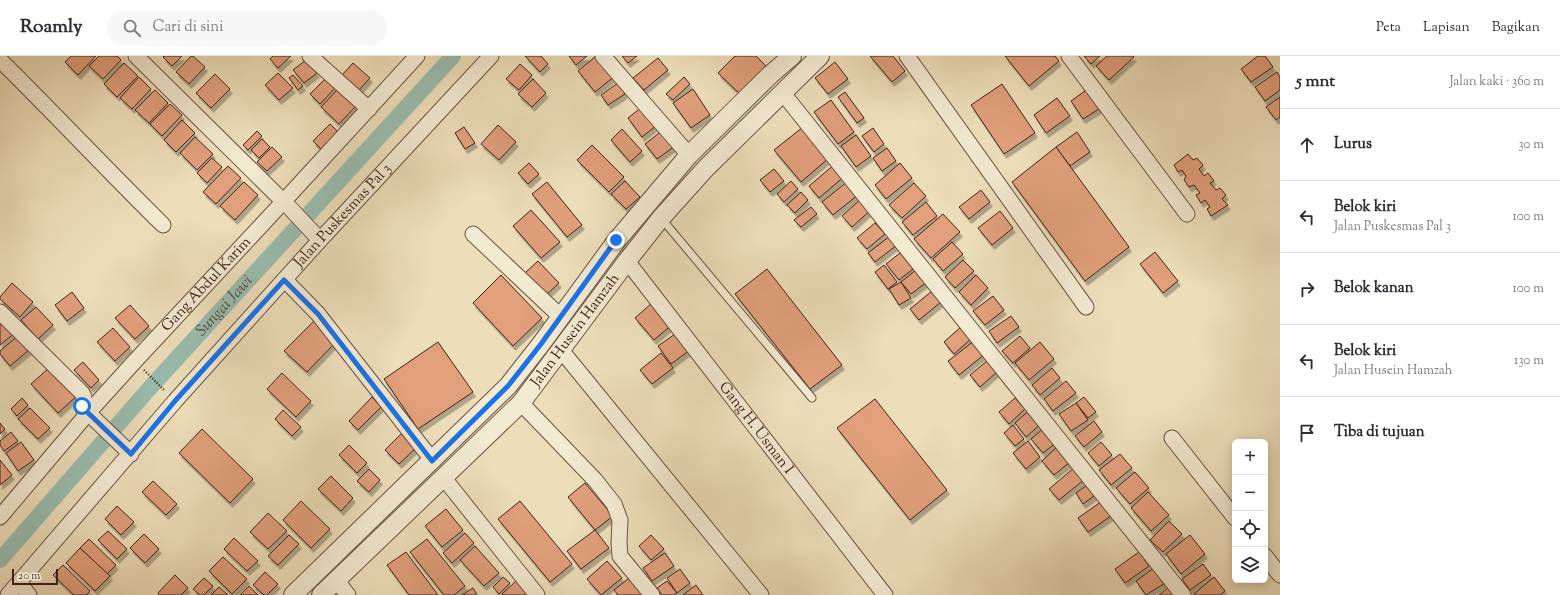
<!DOCTYPE html>
<html lang="id">
<meta charset="utf-8">
<style>
body{margin:0;font-family:"Sorts Mill Goudy",serif;background:#f7f7f7;color:#2b2b33}
.controls{position:absolute;right:12px;bottom:12px;display:grid;overflow:hidden;border-radius:6px;box-shadow:0 2px 10px #0003}
.controls button{width:36px;height:36px;display:grid;place-items:center;padding:0;border:0;border-bottom:1px solid #e1e1e2;background:#fff;color:#2b2b33;font:20px sans-serif}
.scale{position:absolute;left:12px;bottom:10px;width:46px;box-sizing:border-box;padding-left:4px;border:2px solid #412317;border-top:0;font-size:11px;line-height:14px;white-space:nowrap;color:#412317;-webkit-text-stroke:3px #f3ead2;paint-order:stroke}
.stop{position:absolute;width:12px;height:12px;margin:-9px;border:3px solid #1a73e8;border-radius:50%;background:#fff}
.stop.end{background:#1a73e8;border-color:#fff;box-shadow:0 1px 4px #0008}
.list{margin:0;padding:0;list-style:none}
h2{display:flex;justify-content:space-between;align-items:center;height:52px;margin:0;padding:0 16px;font-size:17px}
h2 small{font-size:13px;font-weight:400;color:#7c7c81}
.list li{display:grid;grid-template-columns:26px 1fr auto;gap:12px;align-items:center;box-sizing:border-box;height:72px;padding:0 16px;border-top:1px solid #e1e1e2}
.list b{display:block;font-size:15px;white-space:nowrap}
.list p{margin:0;font-size:13px;white-space:nowrap;color:#7c7c81}
.list em{font-size:13px;font-style:normal;color:#7c7c81}
.icon{flex:none;width:22px;height:22px;fill:none;stroke:currentColor;stroke-width:2;stroke-linecap:round;stroke-linejoin:round}
.map{position:relative;flex:none;width:1280px;height:539px;overflow:hidden}
header{display:flex;align-items:center;gap:24px;box-sizing:border-box;height:56px;padding:0 20px;background:#fff;border-bottom:1px solid #e1e1e2}
header strong{font-size:19px}
nav{display:flex;gap:22px;margin-inline-start:auto;font-size:14px}
.search{width:280px;height:36px;background:#f7f7f7;display:flex;align-items:center;gap:10px;box-sizing:border-box;padding:0 14px;border-radius:22px;color:#7c7c81;font-size:15px}
main{display:flex}
aside{flex:1;background:#fff}
.map>svg:first-child{display:block}
</style>
<header>
<strong>Roamly</strong>
<div class="search"><svg class="icon" aria-label="search" viewBox="0 0 24 24"><circle cx="10" cy="10" r="6"/><path d="M15 15l6 6"/></svg>Cari di sini</div>
<nav><a>Peta</a><a>Lapisan</a><a>Bagikan</a></nav>
</header>
<main>
<div class="map">
<svg width="1280" height="539" viewBox="0 0 1280 539">
<defs>
<filter id="shadow"><feDropShadow dx="2.5" dy="4.5" stdDeviation="0" flood-color="#0004"/></filter>
</defs>
<rect width="100%" height="100%" fill="#eddeba"/>
<filter id="stains"><feTurbulence type="fractalNoise" baseFrequency=".005" numOctaves="4"/><feColorMatrix values="0 0 0 0 .2 0 0 0 0 .09 0 0 0 0 .02 0 0 0 .5 -.17"/></filter>
<radialGradient id="worn" r=".72"><stop offset=".6" stop-color="#630" stop-opacity="0"/><stop offset="1" stop-color="#630" stop-opacity=".3"/></radialGradient>
<g fill="none" stroke-linecap="round" stroke-linejoin="round">
<path stroke="#99bcae" stroke-width="16" id="s1" d="M0,504L148,334L453,0"/>
</g>
<g fill="#e19f7c" stroke="#412317" filter="url(#shadow)">
<polygon points="71,0 96,0 78,19 65,6"/>
<polygon points="99,0 117,0 121,4 103,23 89,10"/>
<polygon points="164,0 182,0 172,10 163,1"/>
<polygon points="191,0 193,0 205,11 189,28 176,16"/>
<polygon points="273,0 291,0 278,12 270,3"/>
<polygon points="525,0 541,0 548,8 540,16"/>
<polygon points="569,0 587,0 576,9"/>
<polygon points="596,0 615,20 595,36 578,15"/>
<polygon points="622,0 637,0 628,7"/>
<polygon points="735,0 756,0 769,13 742,40 718,17"/>
<polygon points="870,0 893,0 905,15 892,26"/>
<polygon points="1005,0 1055,0 1059,5 1029,30"/>
<polygon points="1084,0 1100,0 1091,8"/>
<polygon points="1107,0 1133,0 1134,1 1109,24 1096,10"/>
<polygon points="1258,0 1265,0 1273,11 1251,26 1241,13"/>
<polygon points="658,2 668,14 644,34 633,22"/>
<polygon points="306,4 317,17 304,27 293,14"/>
<polygon points="835,6 848,23 828,38 815,22"/>
<polygon points="124,7 138,20 117,41 104,28"/>
<polygon points="353,7 370,22 359,34 342,19"/>
<polygon points="520,8 532,19 519,34 506,23"/>
<polygon points="1277,16 1280,21 1280,34 1265,45 1255,31"/>
<polygon points="278,17 293,32 279,44 265,29"/>
<polygon points="215,18 230,33 211,52 196,37"/>
<polygon points="293,19 303,30 298,34 289,22"/>
<polygon points="139,21 151,33 132,53 120,42"/>
<polygon points="684,21 690,28 673,44 666,38"/>
<polygon points="326,22 336,31 320,48 310,38"/>
<polygon points="533,23 546,37 532,51 518,38"/>
<polygon points="618,27 625,38 608,49 601,39"/>
<polygon points="1002,28 1035,77 1004,98 971,49"/>
<polygon points="1089,32 1102,51 1083,63 1071,45"/>
<polygon points="338,33 356,50 339,68 321,51"/>
<polygon points="693,33 710,59 691,72 673,47"/>
<polygon points="155,34 168,47 149,67 135,54"/>
<polygon points="845,36 864,62 857,67 838,41"/>
<polygon points="1280,41 1280,61 1276,64 1266,51"/>
<polygon points="1057,42 1070,60 1046,77 1034,59"/>
<polygon points="831,44 854,76 838,88 814,56"/>
<polygon points="170,48 182,59 162,80 150,68"/>
<polygon points="643,50 657,69 642,81 628,62"/>
<polygon points="182,64 195,77 176,96 164,84"/>
<polygon points="330,68 340,78 323,95 313,85"/>
<polygon points="498,69 516,86 499,104 481,88"/>
<polygon points="464,71 475,87 465,93 455,77"/>
<polygon points="803,71 829,102 801,126 774,94"/>
<polygon points="873,72 884,88 874,96 862,80"/>
<polygon points="622,73 642,95 630,106 611,84"/>
<polygon points="663,74 675,90 657,103 645,88"/>
<polygon points="257,75 262,80 248,94 243,89"/>
<polygon points="1077,76 1090,96 1070,110 1056,91"/>
<polygon points="856,79 871,100 856,111 841,90"/>
<polygon points="195,81 213,98 197,114 180,97"/>
<polygon points="262,83 270,91 259,102 251,94"/>
<polygon points="592,89 624,121 609,136 577,104"/>
<polygon points="272,91 282,101 267,115 257,106"/>
<polygon points="1056,91 1129,191 1085,225 1012,126"/>
<polygon points="887,92 896,105 882,115 873,102"/>
<polygon points="1188,98 1193,104 1197,102 1203,109 1199,113 1204,120 1208,117 1214,125 1210,127 1216,134 1220,132 1226,139 1222,143 1228,149 1211,160 1207,153 1210,151 1205,144 1201,147 1196,139 1200,137 1194,129 1189,131 1184,124 1186,120 1182,114 1178,116 1174,109"/>
<polygon points="212,102 222,111 207,127 197,117"/>
<polygon points="529,107 539,118 528,128 518,117"/>
<polygon points="836,107 846,119 819,142 809,130"/>
<polygon points="900,107 912,122 886,143 875,129"/>
<polygon points="228,110 241,122 216,148 203,136"/>
<polygon points="774,113 784,125 770,136 760,124"/>
<polygon points="625,125 640,141 626,153 611,138"/>
<polygon points="791,125 798,133 784,146 777,138"/>
<polygon points="848,125 859,138 833,159 822,146"/>
<polygon points="244,126 258,139 235,164 220,150"/>
<polygon points="547,126 582,169 567,181 532,138"/>
<polygon points="914,127 926,140 902,162 889,149"/>
<polygon points="981,134 990,146 969,163 959,151"/>
<polygon points="801,136 808,144 795,157 787,149"/>
<polygon points="863,141 873,152 852,171 842,160"/>
<polygon points="926,146 937,160 913,179 902,166"/>
<polygon points="811,151 817,158 801,171 794,164"/>
<polygon points="531,154 560,186 541,202 513,170"/>
<polygon points="1000,155 1013,172 992,189 978,172"/>
<polygon points="943,158 960,176 931,202 914,183"/>
<polygon points="875,167 885,178 867,193 857,182"/>
<polygon points="890,180 897,189 875,206 868,197"/>
<polygon points="952,186 963,198 943,215 933,203"/>
<polygon points="1155,196 1178,225 1163,237 1140,208"/>
<polygon points="900,197 913,213 899,224 886,208"/>
<polygon points="963,204 974,215 955,232 945,221"/>
<polygon points="538,205 559,227 546,239 525,217"/>
<polygon points="884,209 897,226 888,233 875,216"/>
<polygon points="767,213 842,309 810,333 735,238"/>
<polygon points="917,213 927,226 911,238 901,226"/>
<polygon points="501,219 542,262 513,290 473,247"/>
<polygon points="976,219 988,232 971,249 959,236"/>
<polygon points="901,226 911,242 899,249 889,233"/>
<polygon points="12,227 33,246 20,261 0,243 0,241"/>
<polygon points="932,235 941,246 919,264 910,253"/>
<polygon points="72,236 84,252 67,265 55,249"/>
<polygon points="993,240 1004,254 985,269 973,255"/>
<polygon points="654,245 674,267 654,284 635,262"/>
<polygon points="130,249 149,270 135,283 115,262"/>
<polygon points="36,251 53,269 38,283 21,264"/>
<polygon points="1011,260 1019,271 997,287 989,275"/>
<polygon points="0,263 16,276 0,289"/>
<polygon points="315,264 337,285 307,316 284,295"/>
<polygon points="962,270 972,282 954,298 944,286"/>
<polygon points="113,272 130,291 115,305 97,286"/>
<polygon points="678,276 690,294 671,308 658,290"/>
<polygon points="18,280 29,294 10,310 0,298 0,295"/>
<polygon points="1020,280 1030,292 1013,307 1002,295"/>
<polygon points="974,285 985,298 959,319 948,305"/>
<polygon points="438,286 473,336 418,373 384,323"/>
<polygon points="1040,286 1054,303 1029,324 1015,307"/>
<polygon points="661,297 673,312 652,328 640,314"/>
<polygon points="987,305 997,316 980,331 970,319"/>
<polygon points="83,306 99,324 91,332 74,314"/>
<polygon points="51,310 78,339 58,357 31,328"/>
<polygon points="1052,312 1060,322 1040,339 1032,329"/>
<polygon points="282,317 311,345 296,361 267,333"/>
<polygon points="1066,325 1076,337 1053,355 1044,343"/>
<polygon points="372,341 381,351 358,374 349,365"/>
<polygon points="1084,341 1096,356 1088,362 1076,347"/>
<polygon points="22,342 28,349 17,360 11,353"/>
<polygon points="1015,342 1025,353 1009,368 999,356"/>
<polygon points="875,343 947,434 910,464 837,372"/>
<polygon points="1076,347 1088,364 1071,375 1059,358"/>
<polygon points="30,352 50,372 38,383 18,363"/>
<polygon points="1032,352 1044,365 1026,381 1015,367"/>
<polygon points="283,354 301,371 292,380 275,363"/>
<polygon points="1094,365 1102,376 1084,391 1075,380"/>
<polygon points="0,367 5,373 0,378"/>
<polygon points="1013,369 1024,383 1015,390 1004,377"/>
<polygon points="1045,371 1057,386 1043,397 1031,383"/>
<polygon points="202,373 253,423 230,447 179,397"/>
<polygon points="11,376 18,385 4,395 0,389 0,385"/>
<polygon points="402,377 417,391 399,408 385,394"/>
<polygon points="1028,385 1040,401 1026,413 1013,397"/>
<polygon points="21,386 34,404 18,415 6,397"/>
<polygon points="1101,386 1112,399 1099,410 1088,397"/>
<polygon points="349,389 367,407 357,417 339,399"/>
<polygon points="1057,391 1070,406 1054,419 1042,405"/>
<polygon points="1120,398 1132,412 1111,429 1099,414"/>
<polygon points="0,404 12,419 0,429"/>
<polygon points="1075,411 1085,423 1059,444 1049,433"/>
<polygon points="369,413 380,424 369,436 357,425"/>
<polygon points="1135,416 1149,432 1130,448 1116,432"/>
<polygon points="331,420 353,442 341,455 318,433"/>
<polygon points="153,425 177,448 166,459 142,436"/>
<polygon points="585,427 613,460 595,474 568,441"/>
<polygon points="1090,427 1098,437 1083,448 1076,437"/>
<polygon points="1148,436 1169,459 1151,475 1131,452"/>
<polygon points="1105,443 1115,457 1088,476 1078,462"/>
<polygon points="301,445 330,473 311,492 283,464"/>
<polygon points="520,445 572,508 550,526 498,463"/>
<polygon points="117,450 134,466 121,479 105,463"/>
<polygon points="446,453 463,474 442,491 425,470"/>
<polygon points="268,457 287,475 268,493 250,476"/>
<polygon points="1169,465 1182,478 1163,496 1150,484"/>
<polygon points="595,474 609,492 581,513 567,495"/>
<polygon points="108,475 127,493 117,503 98,484"/>
<polygon points="465,477 474,487 452,507 443,497"/>
<polygon points="144,478 159,493 145,507 130,492"/>
<polygon points="289,479 299,488 278,509 268,500"/>
<polygon points="651,479 664,493 651,504 639,490"/>
<polygon points="1190,479 1205,498 1181,518 1166,498"/>
<polygon points="234,482 258,505 247,515 224,493"/>
<polygon points="89,483 116,509 107,518 80,492"/>
<polygon points="427,483 465,530 454,539 444,539 410,496"/>
<polygon points="475,490 499,517 484,530 460,504"/>
<polygon points="80,492 110,520 95,535 66,507"/>
<polygon points="406,496 438,539 409,539 387,509"/>
<polygon points="1139,496 1149,510 1125,527 1115,513"/>
<polygon points="665,497 674,510 652,525 643,512"/>
<polygon points="223,501 247,523 232,538 209,515"/>
<polygon points="607,505 622,522 601,539 587,523"/>
<polygon points="1203,508 1211,519 1190,534 1182,523"/>
<polygon points="63,509 90,535 86,539 74,539 53,519"/>
<polygon points="1154,512 1165,527 1146,539 1136,525"/>
<polygon points="680,513 690,527 677,537 667,522"/>
<polygon points="265,516 278,528 267,539 264,539 253,529"/>
<polygon points="175,519 188,532 181,539 159,539 158,537"/>
<polygon points="503,521 510,527 499,538 493,531"/>
<polygon points="1214,521 1225,535 1220,539 1195,539 1194,538"/>
<polygon points="204,522 213,530 204,539 200,539 193,533"/>
<polygon points="629,522 642,538 641,539 618,539 614,534"/>
<polygon points="516,525 528,539 503,539 502,538"/>
<polygon points="667,525 677,537 674,539 662,539 657,532"/>
<polygon points="696,529 703,539 683,539"/>
<polygon points="249,530 258,539 240,539"/>
<polygon points="219,531 228,539 211,539"/>
<polygon points="473,532 477,539 462,539"/>
<polygon points="1168,532 1174,539 1159,539"/>
</g>
<g fill="none" stroke-linecap="round" stroke-linejoin="round">
<defs>
<polyline id="service" points="661,162 812,342"/>
<g id="minor">
<polyline points="136,0 289,151 320,184"/>
<polyline points="310,0 369,53"/>
<polyline points="603,0 689,99"/>
<polyline points="907,0 1086,251"/>
<polyline points="1069,0 1187,158"/>
<path d="M0,4C55,58 108,115 163,169"/>
<polyline points="782,36 1183,539"/>
<polyline points="473,178 561,261"/>
<path id="s2" d="M627,205L885,539"/>
<polyline points="285,224 318,258 433,405"/>
<polyline points="0,256 82,337 84,341 83,352 131,398"/>
<polyline points="561,294 761,539"/>
<polyline points="521,347 595,424 614,448 620,464 619,487 620,500 652,539"/>
<polyline points="1172,382 1235,462"/>
<polyline points="443,421 537,539"/>
<path id="s3" d="M0,461L88,357L135,305L283,146L417,0"/>
<polyline points="1265,500 1280,519"/>
<polyline points="336,524 348,539"/>
<polyline points="19,527 29,539"/>
<path id="s4" d="M8,539L175,345L320,184L491,0"/>
</g>
<g id="tertiary">
<polyline points="293,539 508,330 541,288 617,184 689,99 770,19 792,0"/>
<path id="s5" d="M321,539L521,347L627,205L661,162L706,112L820,0"/>
</g>
</defs>
<use href="#service" stroke="#6c5240" stroke-width="9"/>
<use href="#minor" stroke="#6c5240" stroke-width="17"/>
<use href="#tertiary" stroke="#6c5240" stroke-width="20"/>
<polyline stroke="#412317" stroke-width="2.5" stroke-dasharray="1 2" stroke-linecap="butt" points="144,314 165,335"/>
<use href="#service" stroke="#f3ead2" stroke-width="7"/>
<use href="#minor" stroke="#f3ead2" stroke-width="15"/>
<use href="#tertiary" stroke="#f3ead2" stroke-width="18"/>
</g>
<g fill="none" stroke-linecap="round" stroke-linejoin="round">
<polyline stroke="#1a73e8" stroke-width="5" points="82,350 83,352 131,398 175,345 284,224 318,258 432,405 508,330 541,288 616,184"/>
</g>
<g text-anchor="middle" dominant-baseline="central" stroke-width="3" stroke-linejoin="round" paint-order="stroke">
<g font-size="15" fill="#412317" stroke="#f3ead2">
<text stroke="none"><textPath href="#s4" startOffset="506">Jalan Puskesmas Pal 3</textPath></text>
<text stroke="none"><textPath href="#s3" startOffset="311">Gang Abdul Karim</textPath></text>
<text stroke="none"><textPath href="#s5" startOffset="368">Jalan Husein Hamzah</textPath></text>
<text stroke="none"><textPath href="#s2" startOffset="211">Gang H. Usman I</textPath></text>
</g>
<g font-size="16" font-style="italic" fill="#57493d" stroke="#f3ead2">
<text stroke="none"><textPath href="#s1" startOffset="339">Sungai Jawi</textPath></text>
</g>
</g>
<rect width="100%" height="100%" filter="url(#stains)"/>
<rect width="100%" height="100%" fill="url(#worn)"/>
</svg>
<div class="controls">
<button>+</button>
<button>−</button>
<button><svg class="icon" aria-label="locate" viewBox="0 0 24 24"><circle cx="12" cy="12" r="6"/><path d="M12 2v4M12 18v4M2 12h4M18 12h4"/></svg></button>
<button><svg class="icon" aria-label="layers" viewBox="0 0 24 24"><path d="M12 4l9 5-9 5-9-5zM3 14l9 5 9-5"/></svg></button>
</div>
<div class="scale">20 m</div>
<div class="stop" style="left:82px;top:350px"></div>
<div class="stop end" style="left:616px;top:184px"></div>
</div>
<aside>
<h2>5 mnt<small>Jalan kaki · 360 m</small></h2>
<ul class="list">
<li><svg class="icon" aria-label="ahead" viewBox="0 0 24 24"><path d="M12 20V5M6 11l6-6 6 6"/></svg><div><b>Lurus</b></div><em>30 m</em></li>
<li><svg class="icon" aria-label="left" viewBox="0 0 24 24"><path d="M17 20v-9H6M10 6l-5 5 5 5"/></svg><div><b>Belok kiri</b><p>Jalan Puskesmas Pal 3</p></div><em>100 m</em></li>
<li><svg class="icon" aria-label="right" viewBox="0 0 24 24"><path d="M7 20v-9h11M14 6l5 5-5 5"/></svg><div><b>Belok kanan</b></div><em>100 m</em></li>
<li><svg class="icon" aria-label="left" viewBox="0 0 24 24"><path d="M17 20v-9H6M10 6l-5 5 5 5"/></svg><div><b>Belok kiri</b><p>Jalan Husein Hamzah</p></div><em>130 m</em></li>
<li><svg class="icon" aria-label="arrive" viewBox="0 0 24 24"><path d="M6 21V4h12l-3 4 3 4H6"/></svg><div><b>Tiba di tujuan</b></div></li>
</ul>
</aside>
</main>
